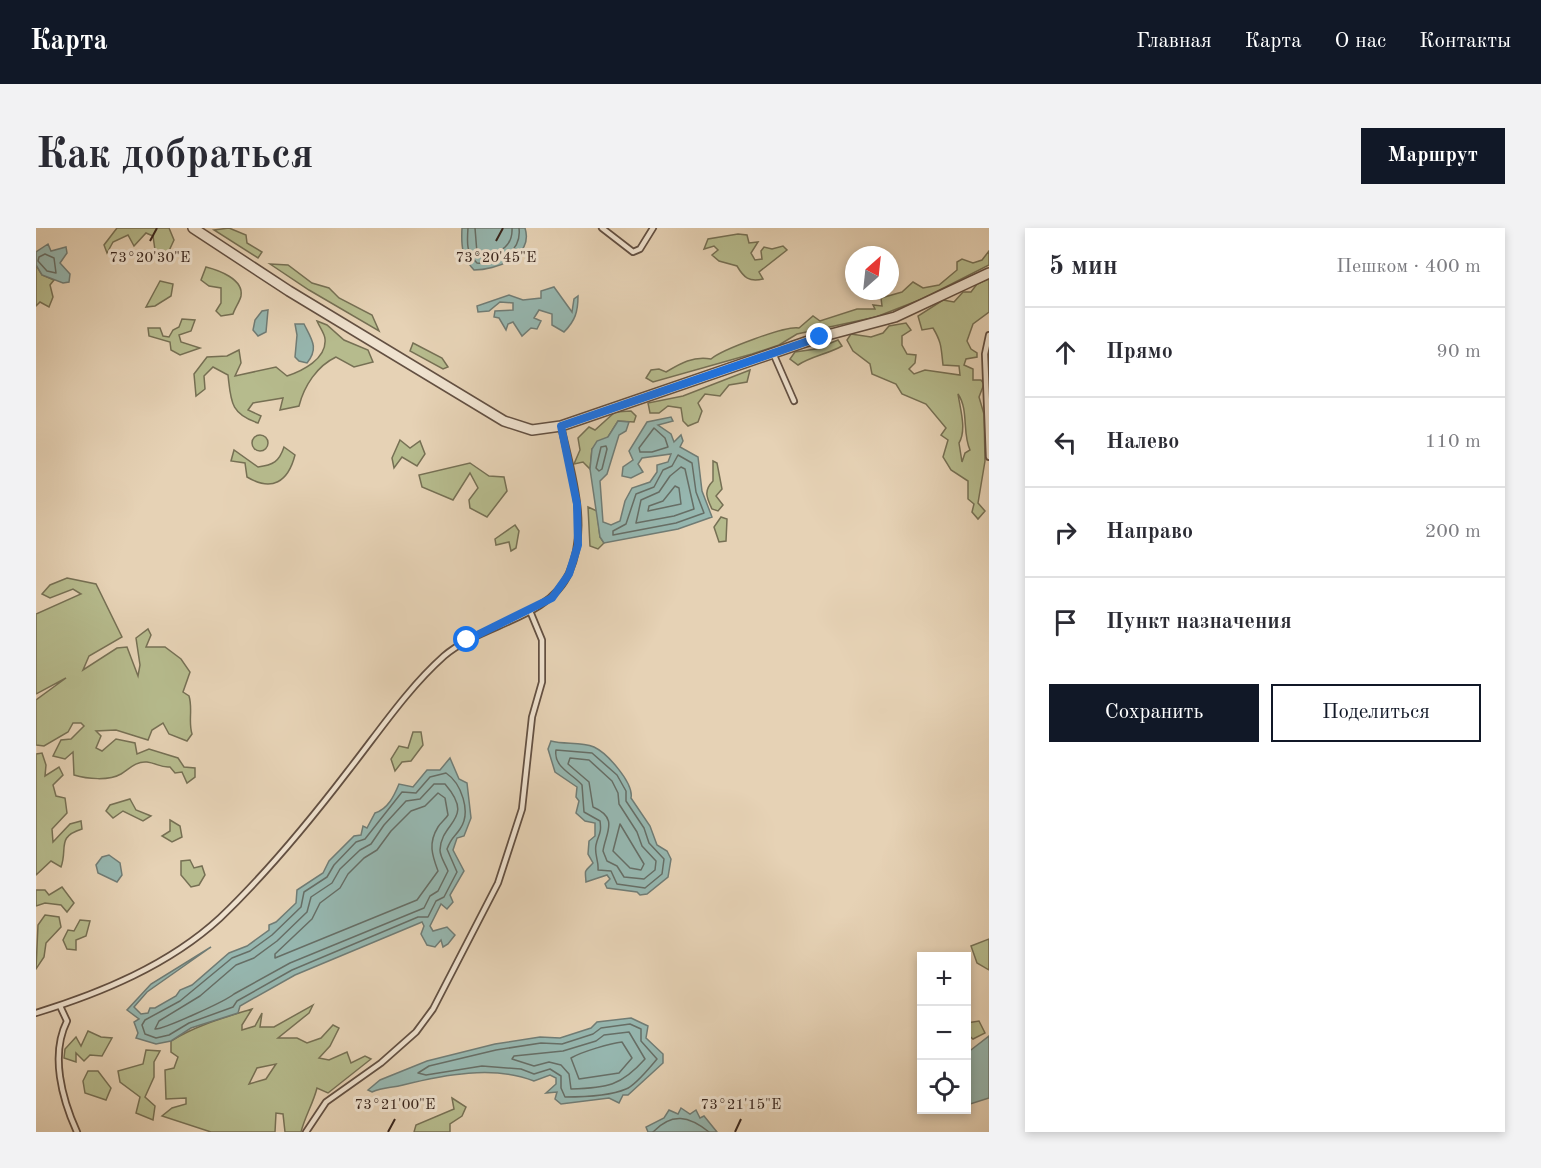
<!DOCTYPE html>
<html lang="ru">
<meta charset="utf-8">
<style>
body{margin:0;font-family:"Old Standard TT",serif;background:#f2f2f3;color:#2b2b33}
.controls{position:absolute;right:18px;bottom:18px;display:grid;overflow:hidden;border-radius:0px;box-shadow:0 3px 9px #0003}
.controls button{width:54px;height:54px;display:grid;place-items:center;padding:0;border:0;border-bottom:2px solid #e1e1e2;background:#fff;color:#2b2b33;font:30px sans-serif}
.compass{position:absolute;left:809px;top:18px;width:54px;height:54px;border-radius:50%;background:#fff;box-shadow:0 3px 9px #0003;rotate:27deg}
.stop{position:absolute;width:18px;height:18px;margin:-14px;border:4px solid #1a73e8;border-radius:50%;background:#fff}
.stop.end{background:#1a73e8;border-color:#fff;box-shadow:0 2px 6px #0008}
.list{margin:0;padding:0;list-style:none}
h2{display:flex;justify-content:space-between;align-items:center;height:78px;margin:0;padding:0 24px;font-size:26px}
h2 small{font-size:20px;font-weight:400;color:#7c7c81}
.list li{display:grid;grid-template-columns:39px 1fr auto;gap:18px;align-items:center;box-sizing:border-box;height:90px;padding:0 24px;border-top:2px solid #e1e1e2}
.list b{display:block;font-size:22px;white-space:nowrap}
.list em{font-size:20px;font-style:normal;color:#7c7c81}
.actions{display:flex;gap:12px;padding:18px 24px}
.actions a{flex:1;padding:14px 0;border:2px solid #111827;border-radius:0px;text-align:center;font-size:21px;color:#111827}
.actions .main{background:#111827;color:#fff}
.icon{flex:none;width:33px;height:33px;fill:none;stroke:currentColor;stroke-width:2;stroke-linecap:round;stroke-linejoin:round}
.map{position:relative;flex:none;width:953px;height:904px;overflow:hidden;border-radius:0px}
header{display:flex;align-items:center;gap:36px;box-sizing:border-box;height:84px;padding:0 30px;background:#111827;color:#fff}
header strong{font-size:28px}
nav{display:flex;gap:33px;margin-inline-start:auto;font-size:21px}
.intro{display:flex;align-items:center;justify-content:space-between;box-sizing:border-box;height:144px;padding:0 36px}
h1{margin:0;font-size:42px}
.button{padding:15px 27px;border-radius:0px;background:#111827;color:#fff;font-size:21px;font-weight:700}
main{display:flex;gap:36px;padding:0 36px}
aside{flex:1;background:#fff;border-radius:0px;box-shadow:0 3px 9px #0003}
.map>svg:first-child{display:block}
</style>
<header>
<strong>Карта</strong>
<nav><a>Главная</a><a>Карта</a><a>О нас</a><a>Контакты</a></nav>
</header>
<div class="intro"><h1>Как добраться</h1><a class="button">Маршрут</a></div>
<main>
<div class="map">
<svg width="953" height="904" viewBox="0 0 953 904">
<rect width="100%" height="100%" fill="#e6d2b5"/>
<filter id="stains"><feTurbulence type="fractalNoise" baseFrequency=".00333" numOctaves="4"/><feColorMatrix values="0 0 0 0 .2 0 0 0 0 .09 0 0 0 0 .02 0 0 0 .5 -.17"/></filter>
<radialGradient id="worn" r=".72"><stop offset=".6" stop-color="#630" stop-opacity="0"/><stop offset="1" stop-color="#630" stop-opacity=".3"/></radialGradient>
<g fill="#b6bb8d" stroke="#767054" stroke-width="1.5" fill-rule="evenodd">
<polygon points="81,0 133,0 138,12 132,25 119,22 117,8 110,5 98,18 92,7 77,14 71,25 68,17"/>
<polygon points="193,0 210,7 211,15 226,24 222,30 178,2"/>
<path d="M702,6L711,7L713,15L722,14L715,25L719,32L726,31L725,23L728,19L736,21L747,18L751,22L723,44L727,51C713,54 708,50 701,38L683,33L676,27L682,22L678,18L668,21L672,11Z"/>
<path d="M953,23V37L886,71L840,89L761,106L743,117L716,126L617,154L610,150L615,142L623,141L630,144C645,135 657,128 675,131C685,122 751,97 763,100L777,88L784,93L821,81H839L837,77L846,78L845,70L866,64L877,54L887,60L903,57L921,42V34L926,31L937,35L946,32Z"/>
<polygon points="234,36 252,37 276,55 293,60 303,70 336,87 343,103 273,62"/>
<polygon points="0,37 6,47 18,52 14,57 17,69 13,79 4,74 0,78"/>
<path d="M170,39C182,42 208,51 205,68C204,73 199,80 197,86L185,88L180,83L185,75V60L173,58L165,52Z"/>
<path d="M953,51V84L937,96L931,113L935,121L941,125V129L930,131L928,137L937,141V152H945L948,156L943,169L948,186L949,233L942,275L949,283L942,291L936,284L938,276L932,271V253L915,242L907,229L912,212L905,207L910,200L890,176L866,166L860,156L836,146L834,136L817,123L811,112L815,106L835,109L847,105L853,98L870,95L875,102L866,108V117L871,126L880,127L879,135L873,141L878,146L889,142L924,147L923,138L907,137C905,120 906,115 897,100L886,102L882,88L907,72L918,74L927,64H935L941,56ZM922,166C933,182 926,205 934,222L929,225L926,234L923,215C931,202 924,180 922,166Z"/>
<polygon points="124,53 137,56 135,68 119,78 110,79"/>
<polygon points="146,91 159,92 155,103 143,107 145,114 164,120 144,127 135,122 134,114 113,108 112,100 124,100 127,108 133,109 137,102 143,99"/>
<path d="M281,93L291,97L308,112L332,122L337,134L318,139L300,129C281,138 268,158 263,178L244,182L247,170L217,175L212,182L225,188L222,195C194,186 195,173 192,147L177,139L168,148L169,161L160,168L158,146L171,129L191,128L203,122L205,135L199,148L240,139L251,148C266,143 291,131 289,111C289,106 283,98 281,93Z"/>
<path d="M802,112L806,118C792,126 776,128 762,137L754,131L759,124L780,121Z"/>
<polygon points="377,115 406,130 412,139 407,141 374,123"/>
<polygon points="714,142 711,154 693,157 684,168 669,166 662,175 666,183 662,194 652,198 647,193 645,180 632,178 623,185 614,185 612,175 647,168"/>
<polygon points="595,183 600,188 598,194 582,193 572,209 556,221 554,241 547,234 538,236 544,222 542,210 553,199 559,202 579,184"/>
<circle cx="224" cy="215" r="8"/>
<polygon points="364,212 374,220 384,213 389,226 381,238 366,229 358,240 356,230"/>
<path d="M248,219L259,227C252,254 236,264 211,249L209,235L195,233L198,222L222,239C237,237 243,234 248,219Z"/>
<path d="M677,233L681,235L686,261L680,268L687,277L682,283L676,281C671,270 667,263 677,253Z"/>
<polygon points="434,235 453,248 468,249 471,263 451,289 434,280 433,272 442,260 434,245 417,272 386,259 383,247"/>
<polygon points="552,279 561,283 564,309 568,315 562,321 554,318"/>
<polygon points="685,289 691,291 690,313 683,314 678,299"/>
<polygon points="479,297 483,303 480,320 475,323 473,314 460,317 459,311"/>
<path d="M31,350L60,356L86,409L53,428L47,442L81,420L91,419L102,448L104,437L100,410L112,401L115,407L110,419H129L145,431L154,444L147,464L153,468C157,481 152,493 156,506L151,513L133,506L127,495L116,502L112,512L80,502L60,503L65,508L60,520L66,523L80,511L99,515L101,526L113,521L142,530L148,539L159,540V549L151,555L146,544L139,545L134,539C125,540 120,535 111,534C100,533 93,541 85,546C73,553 51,551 38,547L37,524L29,531L17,528L25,512L35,511L48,498L45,495H37L32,504L8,518L0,517V472L30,450L0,466V386L45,366L37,361L14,370L6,366L14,357Z"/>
<polygon points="377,504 385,504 387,517 375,533 366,534 359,543 355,531 363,518 372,520"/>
<path d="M6,525L10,537L9,548L23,539L27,547L17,557L20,568L29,570L31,585L16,601L17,614L34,596L45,593L46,601C20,609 32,620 25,639L15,633L0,647V526Z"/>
<polygon points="94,571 100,582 115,588 107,593 87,583 77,590 70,583 74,577"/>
<polygon points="134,592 144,598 146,609 136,614 126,608 134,603"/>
<polygon points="154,632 158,640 166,638 169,647 163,657 155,659 145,647 145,633"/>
<polygon points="26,659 38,675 31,684 25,677 9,675 0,678 0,662 9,662 13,667"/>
<polygon points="9,687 23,689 25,699 10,715 8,729 0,741 2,697"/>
<polygon points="44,692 54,693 50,708 40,712 40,722 31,721 27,712 32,702 38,703"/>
<polygon points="953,711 953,742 941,735 935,718"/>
<path d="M277,777L273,785L242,810H261L271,815L285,810L297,797L303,800L294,818L283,830L293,832L311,824L315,835L329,828L335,831L292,865L281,860C277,876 269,888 265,904H249L247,886L240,885L239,904H175L126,888L136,880L150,876V870L130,871L129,842L138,840L142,829L135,824V813C161,797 187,790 216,781L206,797V802L219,798L226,785L224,799H238ZM240,836L230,851L213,856L221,840Z"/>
<polygon points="943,793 949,805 937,811 931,806 931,795"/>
<polygon points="52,803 65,809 76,810 66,828 54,827 48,833 40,825 40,834 28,830 29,821 40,809 45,818"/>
<polygon points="110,822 124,823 118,834 118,849 109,869 119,878 117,892 100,885 104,869 84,854 82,843 107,836"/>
<polygon points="52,843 62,843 75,860 70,872 49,865 47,853"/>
<polygon points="416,870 430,879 426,888 414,896 414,904 378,904 380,897 418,881"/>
</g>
<g fill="#96b7b0" stroke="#707c75" stroke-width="1.5">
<path d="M426,0H489C498,29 459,42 438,42C426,29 425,18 426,0Z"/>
<polygon points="12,16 15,23 30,19 31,25 24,35 34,46 33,54 27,55 6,47 0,37 0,24"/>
<path d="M518,59L536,84L538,71L542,68C542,84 539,93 528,104L516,97V86L503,82L498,90L505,93L501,101L495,100L486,108L477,94L472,96L470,102L463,90L458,89L459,83L477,82V75L464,74L453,83L442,84L441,78L473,67L487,72L505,70V63Z"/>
<polygon points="232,82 230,104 222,108 217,102 219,92 226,83"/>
<path d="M259,96H268C276,112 283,120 271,135L263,133L259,129L261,107Z"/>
<polygon points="635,189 637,193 622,197 635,206 638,214 645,207 647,213 644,219 662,229 666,263 676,289 642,301 568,315 564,309 554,241 556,221 561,213 572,209 582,193 593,194 590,203 583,207 571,246 564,253 567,294 575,297 584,293 589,273 596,260 614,254 621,244 621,237 632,234 635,226 606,230 602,236 607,244 595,250 586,248 587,239 597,232 593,223 611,194"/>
<path d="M515,513C529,517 544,513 558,519C571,525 598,555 595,570L614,598L621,617L631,623L635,631L632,649L611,666L604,667L601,664L571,660L569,656L574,651L571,647L550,654C549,640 548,645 557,635L552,626L553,613L559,608V595L549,593L540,585L543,573L540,569L541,559L519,544L512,521Z"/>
<path d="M414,530L423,551L431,555L435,590L428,608L421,610L417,622L428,643L414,667L417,674L411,681L405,676L394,698L397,703L411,699L419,707L412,716L407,719L405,712L399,719L391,717L385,706L388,698L386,694L259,747L204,778L202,785L155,800L135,813L120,816L100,810L102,805L98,794L103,791L91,782L115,756L175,719L111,764L98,779L105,786L112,785L114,780H119L140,768L144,762L156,757L193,725L211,718L233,702V697L240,694L260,675L261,662L287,645L293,633L318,608L325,607L327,598L331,600L339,585C352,581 358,568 363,556L377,559L391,542H404Z"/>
<polygon points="73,627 84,635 86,647 81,654 62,645 60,637 66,629"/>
<path d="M595,790L612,798L610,810L627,826V835L592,867H587L583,875L573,870L525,876L519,871L521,864L510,865L520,856V850L514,847L498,853C458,837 407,847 367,857C355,860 347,859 336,864L332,862L344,852L391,833L459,816L504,809L524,810L555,800L561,794Z"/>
<polygon points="953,808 953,870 931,877 931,825"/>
<polygon points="645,880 654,886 660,882 664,890 668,888 681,904 612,904 610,899 628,890 633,882 642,886"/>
</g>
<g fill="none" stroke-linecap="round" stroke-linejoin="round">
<g stroke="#666e66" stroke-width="1.5">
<path d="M432,0C431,14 430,25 441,35C462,37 486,24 483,0"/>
<path d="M439,0L441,25L449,28C465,24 477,18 476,0"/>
<polygon points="9,26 18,30 20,45 11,43 2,33 3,29"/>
<polygon points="618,200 629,210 632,219 616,224 604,224 603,220"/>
<polygon points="570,218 571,221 566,241 563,243 560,240 565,219"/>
<polygon points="642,227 656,235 660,264 668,285 640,295 577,307 577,303 590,296 600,266 618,259 627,242 636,238"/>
<polygon points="645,239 649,241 658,281 638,288 600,295 605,272 623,264 634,248"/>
<polygon points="639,258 643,260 645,276 612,283 613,278 627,273"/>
<path d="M520,522L556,525L581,547L590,563V573L608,600L613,615L628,631L626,646L609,660L581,656L575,643L562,642C563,633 558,626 560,617C562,607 566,606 564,593L548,584L546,557C537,546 517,539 520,522Z"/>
<path d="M534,530L553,532L576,553L582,565L583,576L601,604L606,618L620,633L619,642L608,651L588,649L581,638L571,633L567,623C570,604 583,590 557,579L553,554L532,536Z"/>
<path d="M410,545C425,555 436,584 424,601C418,610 416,608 411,621L421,644L408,669L400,673L392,689H382L256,742L201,773L197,779L153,795L133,807L120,810L109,806L106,797L109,792L144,773L196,730L214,723L236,707L265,679L268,664L291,649L298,637L320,614L329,611L366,564L380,565L394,549Z"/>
<path d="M398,556H409C440,592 405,593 404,622C404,629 410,637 412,643L402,663L394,668L388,680L254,735L198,766C190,773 126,802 119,801L123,793L164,768L200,737L218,730L241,713L271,684L275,669L296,655L304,641L324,622L335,616L348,597L370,573L384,571Z"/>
<path d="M402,565L409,570L412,587C409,592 405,594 402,599C392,615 396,627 402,643L381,672L239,730V726L276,691L284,675L304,660L312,646L328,630L341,622L355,603L375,583L389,578Z"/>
<polygon points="584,596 608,636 605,642 594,640 577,623"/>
<path d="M594,796L605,801V813L621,831C614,839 600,857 590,861C574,868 548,869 529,869L525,860V848L514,841L498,846L485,841L446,838L390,847L382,845L393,838L460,822L505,815L526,816L557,806L565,800Z"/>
<path d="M593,804L609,831C585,858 571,860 535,861L533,846L525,837L513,834L498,838L476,831L478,828L527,823L560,813L568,807Z"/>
<path d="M586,814L596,830L583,845L543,851L535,830C545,824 575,815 586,814Z"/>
<path d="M617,904C636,884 653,888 673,904"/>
</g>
<defs>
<g id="lane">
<polyline points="566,0 597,24 604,21 617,0"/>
<polyline points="953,107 949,126 953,229"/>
<polyline points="737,125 758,173"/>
<path d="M24,778L31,793C14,827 26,871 41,904"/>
<path d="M0,785C65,765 133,737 184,690C230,646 273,594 312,543C342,505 371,461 408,428C445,396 513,391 533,345C554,299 535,244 525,198"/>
<polyline points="270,904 290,874 345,835 380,804 397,781 462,655 486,581 496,489 506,454 506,412 494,383"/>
</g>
<polyline id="street" points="157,0 253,63 468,193 496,202 525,198 784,109 859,89 953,45"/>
</defs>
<use href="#lane" stroke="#635042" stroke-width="8"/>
<use href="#street" stroke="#635042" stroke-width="12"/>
<use href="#lane" stroke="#efe2cf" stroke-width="4.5"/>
<use href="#street" stroke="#efe2cf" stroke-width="9"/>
</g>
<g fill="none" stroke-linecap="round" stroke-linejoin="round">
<polyline stroke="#1a73e8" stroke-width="8" points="431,412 516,370 533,346 542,317 541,276 525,198 784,109"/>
</g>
<path fill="none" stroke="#37241c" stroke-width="2" d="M114,13L121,0M460,13L467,0M352,904L359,891M699,904L705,891"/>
<g font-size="15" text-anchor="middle" fill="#37241c" stroke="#efe2cf" stroke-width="6" stroke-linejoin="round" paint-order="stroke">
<text x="114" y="34">73°20'30"E</text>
<text x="460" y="34">73°20'45"E</text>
<text x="359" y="881">73°21'00"E</text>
<text x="705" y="881">73°21'15"E</text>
</g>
<rect width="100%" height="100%" filter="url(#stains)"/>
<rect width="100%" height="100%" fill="url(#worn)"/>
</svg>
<div class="controls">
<button>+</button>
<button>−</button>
<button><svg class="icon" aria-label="locate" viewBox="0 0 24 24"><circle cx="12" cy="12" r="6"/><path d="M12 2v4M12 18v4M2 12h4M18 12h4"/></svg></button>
</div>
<svg class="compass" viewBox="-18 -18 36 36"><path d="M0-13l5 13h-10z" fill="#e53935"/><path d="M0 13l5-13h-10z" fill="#7c7c81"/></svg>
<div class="stop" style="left:431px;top:412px"></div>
<div class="stop end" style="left:784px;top:109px"></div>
</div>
<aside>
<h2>5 мин<small>Пешком · 400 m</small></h2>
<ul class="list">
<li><svg class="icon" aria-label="ahead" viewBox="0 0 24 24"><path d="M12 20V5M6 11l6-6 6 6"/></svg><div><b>Прямо</b></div><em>90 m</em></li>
<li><svg class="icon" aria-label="left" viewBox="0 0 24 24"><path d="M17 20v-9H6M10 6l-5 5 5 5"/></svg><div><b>Налево</b></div><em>110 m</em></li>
<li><svg class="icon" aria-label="right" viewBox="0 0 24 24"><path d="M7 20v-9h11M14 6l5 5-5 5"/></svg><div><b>Направо</b></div><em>200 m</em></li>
<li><svg class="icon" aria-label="arrive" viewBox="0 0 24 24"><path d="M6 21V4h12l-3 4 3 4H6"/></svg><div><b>Пункт назначения</b></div></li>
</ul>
<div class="actions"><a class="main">Сохранить</a><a>Поделиться</a></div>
</aside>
</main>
